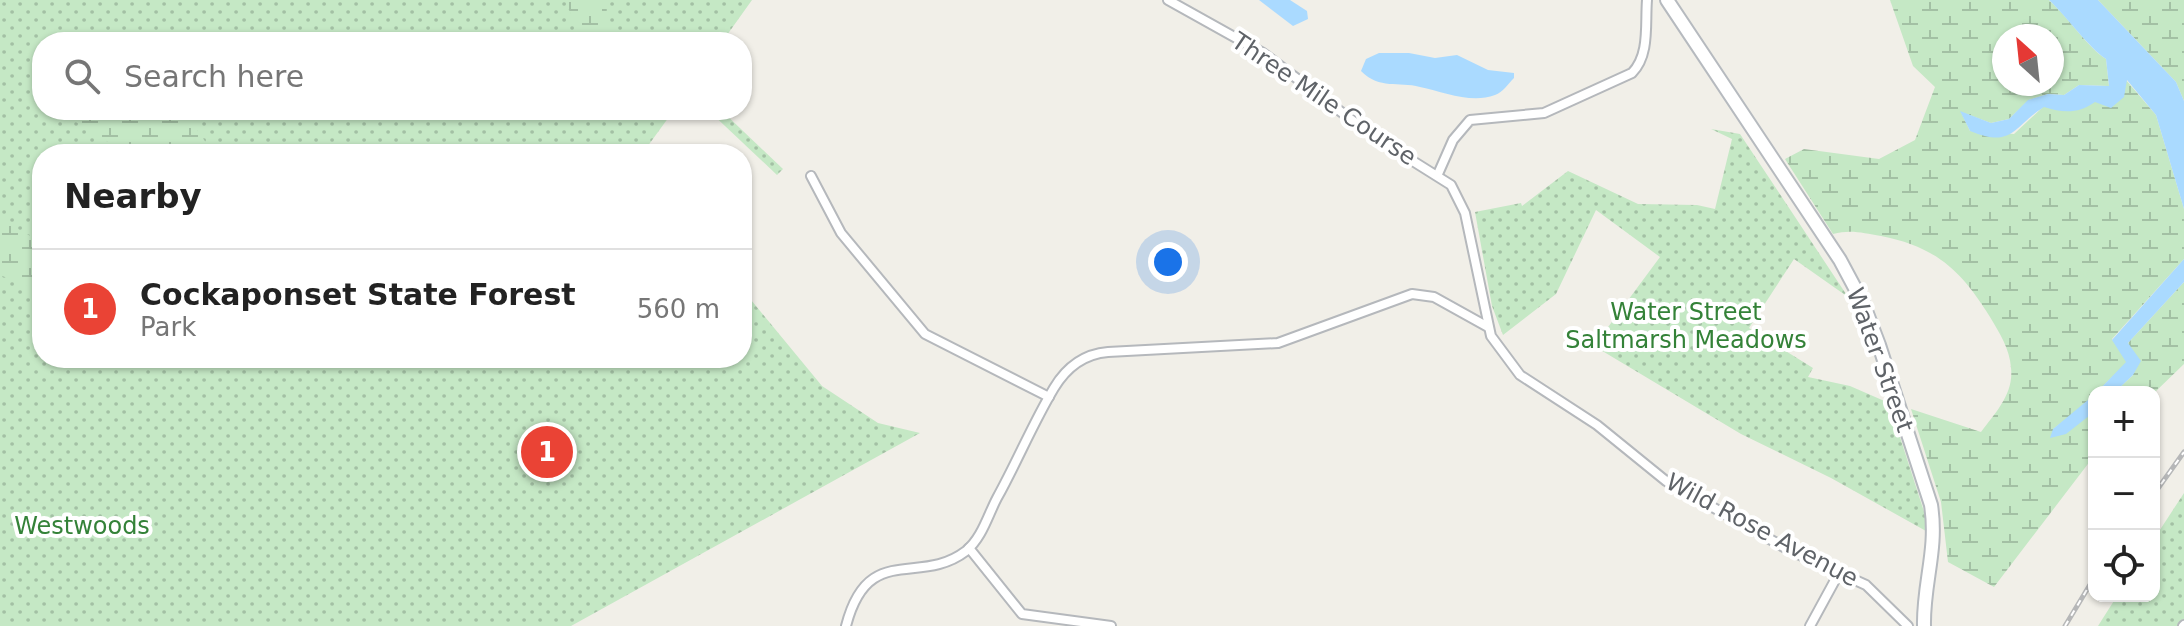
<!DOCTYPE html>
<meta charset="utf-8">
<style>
body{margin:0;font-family:"DejaVu Sans",sans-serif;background:#f2f2f2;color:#222}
.controls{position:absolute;right:24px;bottom:24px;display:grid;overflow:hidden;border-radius:16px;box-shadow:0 2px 6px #0004}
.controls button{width:72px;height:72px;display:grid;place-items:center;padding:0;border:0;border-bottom:2px solid #e0e0e0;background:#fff;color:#222;font:40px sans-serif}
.compass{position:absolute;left:1992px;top:24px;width:72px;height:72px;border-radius:50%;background:#fff;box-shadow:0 2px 6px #0004;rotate:333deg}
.you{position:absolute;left:1168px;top:262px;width:28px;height:28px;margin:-20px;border:6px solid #fff;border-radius:50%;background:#1a73e8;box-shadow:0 0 0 12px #1a73e833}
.badge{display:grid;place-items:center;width:52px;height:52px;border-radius:50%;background:#ea4335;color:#fff;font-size:26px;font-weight:700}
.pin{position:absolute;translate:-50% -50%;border:4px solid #fff;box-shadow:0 2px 8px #0006}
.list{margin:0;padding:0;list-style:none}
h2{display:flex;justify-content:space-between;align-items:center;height:104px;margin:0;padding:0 32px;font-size:34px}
h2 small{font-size:26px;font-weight:400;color:#767676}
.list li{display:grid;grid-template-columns:52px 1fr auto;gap:24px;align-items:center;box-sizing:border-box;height:120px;padding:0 32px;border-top:2px solid #e0e0e0}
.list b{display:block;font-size:30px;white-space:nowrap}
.list p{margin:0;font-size:26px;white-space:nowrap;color:#767676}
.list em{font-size:26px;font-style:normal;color:#767676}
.icon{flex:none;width:44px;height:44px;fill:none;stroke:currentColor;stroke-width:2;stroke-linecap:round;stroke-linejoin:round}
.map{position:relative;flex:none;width:2184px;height:626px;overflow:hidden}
.search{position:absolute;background:#fff;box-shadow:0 2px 6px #0004;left:32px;top:32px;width:720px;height:88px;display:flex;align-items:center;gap:20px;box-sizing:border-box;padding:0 28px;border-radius:32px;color:#767676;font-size:30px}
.panel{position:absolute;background:#fff;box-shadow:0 2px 6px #0004;left:32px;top:144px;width:720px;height:224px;border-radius:32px}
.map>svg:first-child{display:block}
</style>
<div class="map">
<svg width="2184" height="626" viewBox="0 0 2184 626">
<defs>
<pattern id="grass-dots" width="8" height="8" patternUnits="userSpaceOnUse" patternTransform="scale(2)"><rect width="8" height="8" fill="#c5e8c5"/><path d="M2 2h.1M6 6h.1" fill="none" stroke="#a3c0a4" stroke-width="1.8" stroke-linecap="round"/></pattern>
<pattern id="wetland-marsh" width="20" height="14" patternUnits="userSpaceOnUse" patternTransform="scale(2)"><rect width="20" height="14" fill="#c5e8c5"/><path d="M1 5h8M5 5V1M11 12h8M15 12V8" fill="none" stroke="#a3c0a4"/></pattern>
</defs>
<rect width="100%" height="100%" fill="#f1efe8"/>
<g fill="url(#grass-dots)">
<polygon points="0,0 752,0 722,42 42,42 42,110 674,110 642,154 42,154 42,358 742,358 742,289 822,386 878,423 920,433 571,626 0,626"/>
<polygon points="708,110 721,110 783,169 777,175"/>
<polygon points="1711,129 1740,134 1848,297 1794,259 1749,328 1813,368 1808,377 1850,386 1889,403 1928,524 1926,531 1831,478 1741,434 1594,346 1660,257 1596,210 1556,294 1503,335 1492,306 1475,212 1521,203 1522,206 1568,171 1638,204 1697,205 1715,209 1732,139"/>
<polygon points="2184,493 2184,626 2098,626 2117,596 2154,596 2154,539"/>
</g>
<g fill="url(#wetland-marsh)" fill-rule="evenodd">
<polygon points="565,0 607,0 606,36 580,37"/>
<path d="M1890,0H2049C2067,16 2089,49 2106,59L2109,86L2079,85L2064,95L2048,94L2029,100L2009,119L1991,123L1961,112L1970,131L2014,134L2044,106C2079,118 2099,99 2126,80L2156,115L2184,209V259L2112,339L2127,362L2081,408L2053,429L2094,412V456L1994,587L1948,562L1941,502L1911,409L1981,432C1995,413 2014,394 2011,368C2010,349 1999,332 1990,317C1961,270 1936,247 1881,236C1863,233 1851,229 1833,234L1785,159L1804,149L1879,159L1915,140L1935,87L1913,66ZM2004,36H2052V84H2004Z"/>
<polygon points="2098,0 2184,0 2184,101 2176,82"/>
<polygon points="57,110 183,110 214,154 127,154"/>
<polygon points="0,220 42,242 42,292 0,275"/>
<polygon points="2184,282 2184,364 2154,393 2115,392 2133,375 2128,343"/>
</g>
<g fill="#aadaff">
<polygon points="1259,0 1290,0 1307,11 1308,19 1293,26"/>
<path d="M2049,0H2098L2176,82L2184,101V209L2156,115L2127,80L2124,97L2111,108L2095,102C2078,114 2063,113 2044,107C2013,126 2014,149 1970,131L1960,111L1991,123L2009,119L2028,100L2048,94L2064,95L2079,85L2109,86L2106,59C2089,48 2067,17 2049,0Z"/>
<path d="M1379,53H1409L1435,58L1457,55L1488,70L1514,73V78C1508,84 1503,92 1495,95C1471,104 1444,92 1420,87C1398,81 1380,90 1361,71L1366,59Z"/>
<polygon points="2184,259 2184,282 2128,343 2141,361 2133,375 2115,392 2097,392 2126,362 2112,340"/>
<polygon points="2094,395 2094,412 2066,434 2050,438 2053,429"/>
</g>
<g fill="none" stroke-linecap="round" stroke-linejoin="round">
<defs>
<g id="minor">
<polyline points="1168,0 1263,53 1373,136 1451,185 1465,213 1491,336 1520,375 1597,425 1666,481 1789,550 1866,585 1908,626"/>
<path d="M1438,174L1453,140L1470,120L1544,113L1632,73C1650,55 1645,24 1647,0"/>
<polyline points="811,176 841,233 925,334 1049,397"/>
<polyline points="969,548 1022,614 1111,626"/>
<path d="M846,626C868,541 919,587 966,551C982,538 988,515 997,498C1017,462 1033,423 1054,388C1066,368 1084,354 1108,352L1278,343L1412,294L1434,297L1488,327"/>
<polyline points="1810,626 1840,571"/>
<polyline points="2183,626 2184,625"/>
</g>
<path id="secondary" d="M1667,0L1840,260L1863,303L1879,345L1931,505C1938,550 1923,583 1924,626"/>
</defs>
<use href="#minor" stroke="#b5b8bc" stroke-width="12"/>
<use href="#secondary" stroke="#b6babf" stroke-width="16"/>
<use href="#minor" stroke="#fff" stroke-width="8"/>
<use href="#secondary" stroke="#fff" stroke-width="12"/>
<defs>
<g id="rail">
<polyline points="2154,494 2184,452"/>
<polyline points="2065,626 2094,578"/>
</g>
</defs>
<use href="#rail" stroke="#b6b7b8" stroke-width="5"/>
<use href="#rail" stroke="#fff" stroke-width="2" stroke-dasharray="6" stroke-linecap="butt"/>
</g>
<g text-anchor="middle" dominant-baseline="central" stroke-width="8" stroke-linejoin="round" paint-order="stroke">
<g font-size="24" fill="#5f6368" stroke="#fff">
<text transform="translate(1324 99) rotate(34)">Three Mile Course</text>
<text transform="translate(1880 360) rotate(70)">Water Street</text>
<text transform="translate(1762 530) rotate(28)">Wild Rose Avenue</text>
</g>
<g font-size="24" fill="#348238" stroke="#fff">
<text x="1686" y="312">Water Street<tspan x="1686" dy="28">Saltmarsh Meadows</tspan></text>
<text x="82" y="526">Westwoods</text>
</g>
</g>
</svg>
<div class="controls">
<button>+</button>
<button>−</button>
<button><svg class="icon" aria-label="locate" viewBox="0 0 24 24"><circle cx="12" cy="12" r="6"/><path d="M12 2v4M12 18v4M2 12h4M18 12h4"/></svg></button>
</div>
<svg class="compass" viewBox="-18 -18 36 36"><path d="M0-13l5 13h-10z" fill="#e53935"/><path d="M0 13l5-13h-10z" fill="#767676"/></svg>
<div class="you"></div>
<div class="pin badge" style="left:547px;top:452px">1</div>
<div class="search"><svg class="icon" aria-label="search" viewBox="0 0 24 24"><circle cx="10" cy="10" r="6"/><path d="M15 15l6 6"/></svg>Search here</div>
<section class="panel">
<h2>Nearby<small></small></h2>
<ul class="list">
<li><span class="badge">1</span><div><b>Cockaponset State Forest</b><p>Park</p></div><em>560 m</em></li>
</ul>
</section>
</div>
